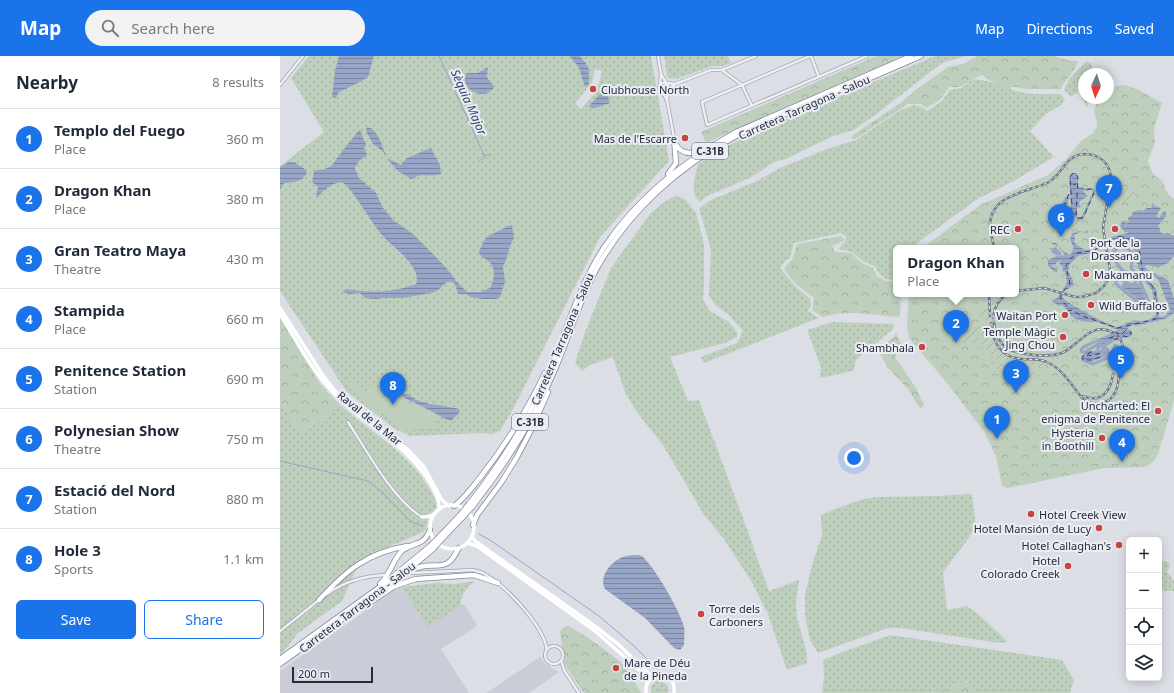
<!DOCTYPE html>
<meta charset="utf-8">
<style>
body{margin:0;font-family:"Noto Sans",sans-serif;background:#f2f2f3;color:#1f2937}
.controls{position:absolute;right:12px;bottom:12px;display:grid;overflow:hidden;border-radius:6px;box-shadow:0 2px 10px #0003}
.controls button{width:36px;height:36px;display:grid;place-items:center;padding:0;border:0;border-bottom:1px solid #e0e1e3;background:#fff;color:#1f2937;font:20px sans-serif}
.compass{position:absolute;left:798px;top:12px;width:36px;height:36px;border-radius:50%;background:#fff;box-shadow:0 2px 10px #0003;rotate:184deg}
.scale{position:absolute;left:12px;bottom:10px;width:81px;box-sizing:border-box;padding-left:4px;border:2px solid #262a3c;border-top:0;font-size:11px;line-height:14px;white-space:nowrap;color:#262a3c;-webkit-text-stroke:3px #ebedf4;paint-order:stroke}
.you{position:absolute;left:574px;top:402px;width:14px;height:14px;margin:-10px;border:3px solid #fff;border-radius:50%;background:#1a73e8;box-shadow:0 0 0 6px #1a73e833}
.badge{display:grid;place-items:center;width:26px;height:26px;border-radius:50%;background:#1a73e8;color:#fff;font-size:13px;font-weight:700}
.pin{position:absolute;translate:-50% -33px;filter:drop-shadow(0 1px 2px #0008)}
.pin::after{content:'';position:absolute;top:21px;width:14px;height:12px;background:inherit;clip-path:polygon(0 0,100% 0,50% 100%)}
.popup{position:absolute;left:613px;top:189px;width:126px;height:52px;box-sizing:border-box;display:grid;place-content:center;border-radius:6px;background:#fff;filter:drop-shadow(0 1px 3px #0005);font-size:13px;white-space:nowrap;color:#747a83}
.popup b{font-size:15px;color:#1f2937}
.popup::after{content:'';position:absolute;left:50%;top:100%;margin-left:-8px;border:8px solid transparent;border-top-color:#fff}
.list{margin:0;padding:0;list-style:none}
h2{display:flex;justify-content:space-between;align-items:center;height:52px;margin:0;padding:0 16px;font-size:17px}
h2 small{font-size:13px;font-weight:400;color:#747a83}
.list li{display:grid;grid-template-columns:26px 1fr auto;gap:12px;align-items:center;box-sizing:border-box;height:60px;padding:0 16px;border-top:1px solid #e0e1e3}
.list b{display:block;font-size:15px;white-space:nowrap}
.list p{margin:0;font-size:13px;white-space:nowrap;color:#747a83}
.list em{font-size:13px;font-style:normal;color:#747a83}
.actions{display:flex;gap:8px;padding:12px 16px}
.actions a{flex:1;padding:9px 0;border:1px solid #1a73e8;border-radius:6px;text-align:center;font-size:14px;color:#1a73e8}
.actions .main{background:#1a73e8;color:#fff}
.icon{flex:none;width:22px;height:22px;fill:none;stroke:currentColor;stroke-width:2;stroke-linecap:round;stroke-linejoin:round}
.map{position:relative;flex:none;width:894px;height:637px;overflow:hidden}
header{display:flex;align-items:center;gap:24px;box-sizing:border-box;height:56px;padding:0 20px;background:#1a73e8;color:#fff}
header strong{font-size:19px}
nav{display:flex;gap:22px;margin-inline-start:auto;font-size:14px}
.search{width:280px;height:36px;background:#f2f2f3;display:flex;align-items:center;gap:10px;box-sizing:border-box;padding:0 14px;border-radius:22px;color:#747a83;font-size:15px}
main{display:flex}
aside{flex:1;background:#fff}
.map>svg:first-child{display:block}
</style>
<header>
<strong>Map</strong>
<div class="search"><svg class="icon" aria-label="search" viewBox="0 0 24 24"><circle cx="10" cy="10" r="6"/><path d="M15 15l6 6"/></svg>Search here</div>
<nav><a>Map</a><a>Directions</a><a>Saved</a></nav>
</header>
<main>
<aside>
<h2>Nearby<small>8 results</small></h2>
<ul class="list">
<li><span class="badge">1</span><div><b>Templo del Fuego</b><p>Place</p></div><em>360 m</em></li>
<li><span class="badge">2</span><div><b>Dragon Khan</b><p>Place</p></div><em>380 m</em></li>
<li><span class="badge">3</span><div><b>Gran Teatro Maya</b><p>Theatre</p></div><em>430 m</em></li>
<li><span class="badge">4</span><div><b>Stampida</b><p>Place</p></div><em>660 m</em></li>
<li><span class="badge">5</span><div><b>Penitence Station</b><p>Station</p></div><em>690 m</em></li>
<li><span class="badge">6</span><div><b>Polynesian Show</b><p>Theatre</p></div><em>750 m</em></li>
<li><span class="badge">7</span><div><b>Estació del Nord</b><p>Station</p></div><em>880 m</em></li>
<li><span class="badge">8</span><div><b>Hole 3</b><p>Sports</p></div><em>1.1 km</em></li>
</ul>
<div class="actions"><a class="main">Save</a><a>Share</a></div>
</aside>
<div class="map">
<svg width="894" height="637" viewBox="0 0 894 637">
<defs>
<pattern id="grass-dots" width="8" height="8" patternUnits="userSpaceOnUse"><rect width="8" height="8" fill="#bed0bd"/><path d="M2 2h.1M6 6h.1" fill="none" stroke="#a3b3a3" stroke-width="1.8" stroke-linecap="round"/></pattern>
<pattern id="forest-crowns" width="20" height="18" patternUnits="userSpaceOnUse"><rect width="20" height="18" fill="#bed0bd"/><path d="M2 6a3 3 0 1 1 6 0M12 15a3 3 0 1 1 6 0" fill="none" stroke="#a3b3a3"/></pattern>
<pattern id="garden-furrows" width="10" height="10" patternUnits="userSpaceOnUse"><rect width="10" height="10" fill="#bed0bd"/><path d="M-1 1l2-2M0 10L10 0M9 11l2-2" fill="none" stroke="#a3b3a3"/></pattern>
<pattern id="water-rules" width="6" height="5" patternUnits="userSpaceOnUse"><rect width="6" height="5" fill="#97a5c6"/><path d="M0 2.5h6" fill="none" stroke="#7b87a2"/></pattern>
</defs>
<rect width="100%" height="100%" fill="#dcdee6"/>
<g fill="#cacdd8">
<polygon points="122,531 147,571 184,548 197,570 161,593 189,637 0,637 0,615 114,535"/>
<polygon points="260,601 266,608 279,616 249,637 206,637"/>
</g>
<g fill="url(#grass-dots)" fill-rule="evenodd">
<path d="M29,0H371L389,105L320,181L232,355L220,375L213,378L203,377L130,380L115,373L67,336L0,235V110L44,76L11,22ZM315,13L322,15L317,35L301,53L295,47L312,27Z"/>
<polygon points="384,0 448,0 451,7 443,10 433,10 396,23 388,22 387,19"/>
<path d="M655,0H686L662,7L595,59L574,74L553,80L506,103L494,106L470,122L427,140L420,146C409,137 415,121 418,108L443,92L481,74Z"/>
<polygon points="806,6 810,7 816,18 804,18 804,42 811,42 807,51 798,36 791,41 784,34 789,23"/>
<path d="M694,23L717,27L735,35L750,38H780L785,43L781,49L766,58L750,75L774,101L734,125L699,142L644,182L631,192H616V224C603,224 600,220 595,210L584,206L572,196L558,193L563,188L567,181L561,177L514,187L510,202L505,205L500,212L515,230L530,243L531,249L528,255L539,262L424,307L421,301L457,287L463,275L448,258L436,250L429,240L431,194L419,152L431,144L477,125L500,112L547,93L576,84L619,55L633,49L641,51L647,55L661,46L670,34L681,32Z"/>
<polygon points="395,140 405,143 416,157 424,188 424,230 423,244 430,255 449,266 457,276 457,281 445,287 390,301 408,345 419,344 471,484 489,535 519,524 516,546 517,562 526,594 527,607 507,614 488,558 473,528 444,483 424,459 383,389 356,355 345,336 333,301 310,309 302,315 295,307 305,276 331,212 370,158 384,146"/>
<polygon points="553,266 614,268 613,273 576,304 573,315 540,322 541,311 527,274"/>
<path d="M41,328C46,334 51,340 57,346C87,374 124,393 147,429C151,436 156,442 157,451L154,455L149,458L146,473L143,476L81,503L62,545L18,577L0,600V345L20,377L56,353Z"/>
<path d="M692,438L696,471L685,487L663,516L667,554L686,550C696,555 700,560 708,567C715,574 721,578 727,586L720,587L620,572H608L538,597L530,584L525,560V538L532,509L542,479L541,459L558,452L583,443L599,441L656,440Z"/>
<polygon points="887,505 890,509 887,516 894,525 894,535 886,535 879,534 879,506"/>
<path d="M195,525C186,533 180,538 181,550L147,571L122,531L156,527L175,528Z"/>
<polygon points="610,579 782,604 794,624 790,637 693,637 688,625 651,637 542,637 544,619 543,604 560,597"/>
<path d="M376,625C384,624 390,629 388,637H371V630Z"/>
</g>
<g fill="url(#forest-crowns)">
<polygon points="596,0 623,0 426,87 421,76"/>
<path d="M697,0H774L788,4L798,5C795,16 786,22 781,33H744L737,31H731L727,36L702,19L695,22L680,31H669L660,44L646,52L641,48H628L575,83H571L573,79L622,46L634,35L668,11L683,8Z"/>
<path d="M842,29C857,31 869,40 882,47L874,73L875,87L868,105L873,118L882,125L888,138L894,143V345L878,398C874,405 872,408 864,411L825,412L727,432L722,430L716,400L705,377L667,327L629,282L627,270L629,238H736V192H643L686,159L702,148L768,119L785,104L801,85L813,77L815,73L818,70L814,55L818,42H828V33Z"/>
<path d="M561,180L564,184L560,187L552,190L555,196L572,197C577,205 584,208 593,212L598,221L606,225L616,226V238H621L620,259L618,261C593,259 566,253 542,261L532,254L534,244L533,241L523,234L510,222L504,212L512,204L517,188Z"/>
<polygon points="0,262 56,353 20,377 0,345"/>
<polygon points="616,277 623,292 618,296 615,301 636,332 644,350 641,352 638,350 629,334 608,312 600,298 604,288 614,281"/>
<path d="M288,570C298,574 337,601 344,610C351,618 356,628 361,637H304L284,608L285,599L282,591L280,575L284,571Z"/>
<polygon points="689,625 693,637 651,637"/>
</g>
<g fill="url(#garden-furrows)">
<path d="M834,130H838L842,134L848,131L854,136L856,143C849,145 844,149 836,147L837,136Z"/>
<path d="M701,250L709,253V263L702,266C693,280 702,286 702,299L690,285L686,289L682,286L683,283L700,264Z"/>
<path d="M710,266C710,271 710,277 712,282C715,294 728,303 740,304C750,304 759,303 768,307L767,308L759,313L748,308L728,304L718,305L713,303L705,294L701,286V275L703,269L706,267Z"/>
<path d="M712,306C725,309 750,305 758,319L750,321V323L752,327L740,335C731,326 721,315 710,307Z"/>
</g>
<g fill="#bed0bd" fill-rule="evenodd">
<path d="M738,272C743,278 743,282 739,289L734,286H731L724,280L725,275L727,273Z"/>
<path d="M81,324L91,330L153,357L157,361V369L152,373L146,372L126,374L122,373L117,370L107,360L82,344L77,336L68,329L70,325ZM79,324C83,324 91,329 92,333L90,337L87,336L83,333L78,332L76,328Z"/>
</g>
<g fill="url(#water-rules)" fill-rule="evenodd">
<polygon points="59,0 94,0 88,21 74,29 59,36 56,42 53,42 52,40 55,15"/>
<path d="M290,0H300C302,4 307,7 308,11C310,15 308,23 309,28L306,31H305L299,12Z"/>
<path d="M206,12H208L207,21L214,31C205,47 177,32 187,17H198Z"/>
<polygon points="323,37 327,38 330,47 315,52 311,52 309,50 320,38"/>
<path d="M87,71C99,73 102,93 108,102L102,95L93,88L86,75Z"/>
<path d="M80,74L86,89L84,93L87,98L86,100L80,104L75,111V113L79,122L96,137L103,152L114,165L133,178L154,199L168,214L177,226L187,236H200L210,232C214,224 217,212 208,205C204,201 201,202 199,196C200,193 204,184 206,182C208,180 229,169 232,169L234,182L230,190L227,201L223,211L225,226L220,241L216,243H203L190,241L187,238H178L175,228L170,225C163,227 161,233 155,236L123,242H102L96,243L85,242L80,237L69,238L62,236L66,233C91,237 112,237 136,228C142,210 113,192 103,180C94,171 70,129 63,127C55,124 42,135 38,141H36L38,131L32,126L34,115L45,113L51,110L78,75Z"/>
<path d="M151,92L160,109L161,118C153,121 145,118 137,120L135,122L131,123L118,115L107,103H109L121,109L127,102Z"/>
<path d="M9,106H15C18,110 23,111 27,115C26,125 13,127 4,127L0,134V111Z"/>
<path d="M792,117H796L798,120V130L806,133L810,132L814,133L815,135L803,164L798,165L796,169L797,163L791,156L783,155L781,152L783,145L788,138H789L788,142L790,141L786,152L789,153L791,151L789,121ZM801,133L805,135L811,133L813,136L802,160L799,162L797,160V152L801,151L799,148L800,145L808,140Z"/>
<path d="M874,146L873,149L881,152L876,160L879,162L884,155L886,156V160L878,170L880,173V176L884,178L888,177L894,180V200L888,207L879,211L867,209L864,211L868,214L888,224L894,243V257L885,263L855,270L853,269L847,272L852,276L850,281L842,282L841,284L832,285L819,290L817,284L838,274C831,272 823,267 816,266C804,266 799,266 789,258L790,256L779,247L781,249L779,250L773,246L772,244C774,243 776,243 777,242C779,240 786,229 787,226L785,216L782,215L783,212L782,211L784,210H781L779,207L783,204L777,206L775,209L773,208L772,211L777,213L778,214L776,217L768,210V204L777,200L785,199L777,189L776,193L767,192H775L776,189L772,188V187H776L783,195L790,199L794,193L790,183L792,178L798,175L804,176L808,174V177L800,176L794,179L795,182L794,186C799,192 810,198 817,192C821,189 821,185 826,183C833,180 841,179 848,177L847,176H844V173L843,174L840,170L842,165L846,166L845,172L847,167L849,166L848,162L852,159L853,156L859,154L863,155L867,152H871L872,150L871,149ZM839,183L846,184L852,190L854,194L856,204L862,222L872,234L876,258C870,268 856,263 847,267C844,268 842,270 838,271C829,270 786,247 782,241L784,235L793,230V224L788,215L790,208L798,200L815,196L827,186ZM865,217L866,216L878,223L890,254L889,256L885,260L881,261L879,260C879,254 878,239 876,233C873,227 865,224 865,217Z"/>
<polygon points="844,227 853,231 859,227 865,241 865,245 860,245 841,230"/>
<polygon points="810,294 811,296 816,294 817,296 822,298 823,301 811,306 801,304 801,300"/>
<path d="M120,338H128L136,344L149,348L159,349L179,353L180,356L171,365C162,362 154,356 145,352C137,347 127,345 120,338Z"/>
<path d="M355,499C358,499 361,499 363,501C375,512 400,555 404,571C405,576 404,583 404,589L400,594L394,592L365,562L325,533C319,522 329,508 339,503C343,500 349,499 355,499Z"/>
</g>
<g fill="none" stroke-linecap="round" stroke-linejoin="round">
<g stroke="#97a5c6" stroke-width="1">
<polyline points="159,0 204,99 204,102 199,105"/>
<polyline points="204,99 210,99"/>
<polyline points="0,405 88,425 102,436 128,463 134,467 143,470"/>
<polyline points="199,478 210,484 319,560 354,590 377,613"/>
</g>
<g stroke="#97a5c6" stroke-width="3">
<path d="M841,191L848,193L853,198L851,212L857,218L868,244L866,248H863L858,246L836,228V225L839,222L851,229L855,228L856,224L855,220L842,214L835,205C833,199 833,192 841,191Z"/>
<polygon points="773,193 779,196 780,198 777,198 773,195"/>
<polyline points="820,287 805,296 802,296 801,294 803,291 819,284 821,288 818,292 818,295 821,296 825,292 828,294 827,296 821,297"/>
<polyline points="822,291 832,285"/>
<path d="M803,304L813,308C821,304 837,300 839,291L835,289L833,296L820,301"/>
</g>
<g stroke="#31426e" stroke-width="1" stroke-dasharray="5 4" stroke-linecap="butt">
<polyline points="793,129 796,128"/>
<polyline points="789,138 784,150 785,153 790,153 792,150 790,121 792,118 795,117 798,121 796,159 797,162 801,162 804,160 814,137 811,133 805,134 802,133"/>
<path d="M839,180L852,184L859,192L863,219L873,231L875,236L878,259L876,263L872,264L837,272L800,259L792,254L788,255V251C775,239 782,238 790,228L786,210L790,203L797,197L815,194L824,186L838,182Z"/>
<polyline points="829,282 833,281 835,276 841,279 846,274 851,276 851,279 849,281 843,280 832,285"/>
<polyline points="820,301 811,304 807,304 806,302 808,299 813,300 817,298 821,297"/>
<polyline points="803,304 803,300 815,294"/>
</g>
<defs>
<g id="street">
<polyline points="378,0 381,18"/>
<polyline points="530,0 422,46 427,69 587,0"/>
<polyline points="531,0 539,21"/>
<polyline points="442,14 476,0"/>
<circle cx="384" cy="31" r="4.5"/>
<polyline points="386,27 395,28 389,33"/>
<polyline points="395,28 431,14 442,14 462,29 472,50"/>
<polyline points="0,29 23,0"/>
<polyline points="380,29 381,18 387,28"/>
<polyline points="382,35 387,44 388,35"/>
<polyline points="387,44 394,82"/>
<path d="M68,366C87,395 113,444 142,461"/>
<polyline points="132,517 193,514 203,517 214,524"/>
<path d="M218,527C235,541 264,572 267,594"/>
<path d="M47,538C65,525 84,520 105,519"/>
<polyline points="0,575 39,544"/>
<circle cx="274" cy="599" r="9"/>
<polyline points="281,604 284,614 299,637"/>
</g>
<g id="highway">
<path d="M395,87C400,97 410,99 419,95"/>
<polyline points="388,118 396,107 394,82"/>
<path d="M189,448C223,405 251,360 272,309C288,269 301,226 325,190C358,141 404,105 456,76L631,0"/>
<path d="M174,450C184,443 191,433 199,423C225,390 247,355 265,317"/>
<path d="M192,451C226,408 255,362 276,311C290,278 300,243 317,212C349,155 399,110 456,80C480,68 505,58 530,48C567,32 604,16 641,0"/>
<polyline points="193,469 197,459 221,427 237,401 251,374 268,336"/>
<polyline points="160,480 180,459"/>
<polyline points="162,483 183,461"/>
<path d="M131,515C145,505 162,514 170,505C174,502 176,496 179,492"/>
<path d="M100,528C111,518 113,502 123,494C135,485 143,491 150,474"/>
<path d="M39,544C66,515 86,497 127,490"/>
<polyline points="85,550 115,530 136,523 194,519 218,527"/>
<polyline points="0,603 104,528 150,490"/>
<polyline points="0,608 115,525 153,493"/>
</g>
</defs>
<use href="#street" stroke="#a2a4b0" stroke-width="4"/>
<use href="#highway" stroke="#83899c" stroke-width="6"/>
<use href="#street" stroke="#eeeff4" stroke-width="2.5"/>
<g stroke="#fff" stroke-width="3.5">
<polyline points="0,252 42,318 55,335 74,352 129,395 144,411 162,444 169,450"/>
<path d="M0,258C15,282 29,310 49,332C81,368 128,387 152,430C156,438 160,445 159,453"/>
<circle cx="172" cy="471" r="22"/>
<polyline points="142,461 153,460"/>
<path d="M192,480L195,485L312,568L339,589L368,617C379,623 396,616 394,637"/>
<polyline points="187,487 197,490 315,575 365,619 367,627"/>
<path d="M366,637C365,629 368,624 375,620"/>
</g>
<use href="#highway" stroke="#fff" stroke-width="4.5"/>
<defs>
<g id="rail">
<path d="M714,192C713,184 710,176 710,168C711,138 749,136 769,126C783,118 785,99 804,98C809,98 814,99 818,101C827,106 831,115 831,124L823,172L830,214L829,222L824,230L816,237L802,241H795L764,232L736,235"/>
<polyline points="709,238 710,260"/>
<path d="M713,262C714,251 718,244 727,238"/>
<path d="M711,267C712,286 721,302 742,303C751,304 760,302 769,307C783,314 793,331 803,343C814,351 830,349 836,335C838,329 839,321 840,314C842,305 846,296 842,287C840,281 835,277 830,275C809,267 798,290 782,297C773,300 764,300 754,299C732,297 717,293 714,267"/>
<path d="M803,340C822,348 831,334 833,318"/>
</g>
</defs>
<use href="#rail" stroke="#767b8f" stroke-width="2.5"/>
<use href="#rail" stroke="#ebedf4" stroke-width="1" stroke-dasharray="3" stroke-linecap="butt"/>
<defs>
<g id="highway-bridge">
<polyline points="180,459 189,448"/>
<polyline points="183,461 192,451"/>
<polyline points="150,490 160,480"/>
<polyline points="153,493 162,483"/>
</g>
</defs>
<use href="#highway-bridge" stroke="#83899c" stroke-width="6" stroke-linecap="butt"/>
<use href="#highway-bridge" stroke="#fff" stroke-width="4.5"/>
</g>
<g fill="#cb4340" stroke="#ebedf4" stroke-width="1.5">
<circle cx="313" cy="33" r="4"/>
<circle cx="405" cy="82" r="4"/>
<circle cx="738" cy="173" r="4"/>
<circle cx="835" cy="173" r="4"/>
<circle cx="806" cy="218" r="4"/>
<circle cx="811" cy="249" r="4"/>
<circle cx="785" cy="259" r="4"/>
<circle cx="783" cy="281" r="4"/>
<circle cx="642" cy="291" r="4"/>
<circle cx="878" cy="355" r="4"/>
<circle cx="822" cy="382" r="4"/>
<circle cx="751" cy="458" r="4"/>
<circle cx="819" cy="472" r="4"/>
<circle cx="839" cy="489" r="4"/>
<circle cx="788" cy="510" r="4"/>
<circle cx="421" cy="558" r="4"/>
<circle cx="336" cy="612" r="4"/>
</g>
<g text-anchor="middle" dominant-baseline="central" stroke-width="4" stroke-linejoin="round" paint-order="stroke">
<g fill="#ebedf4" stroke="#616473" stroke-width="1">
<rect x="412" y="87" width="36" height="16" rx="3"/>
<rect x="232" y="358" width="36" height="16" rx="3"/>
</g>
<g font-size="10" font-weight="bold" fill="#262a3c">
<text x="430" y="95">C-31B</text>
<text x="250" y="366">C-31B</text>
</g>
<g font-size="11" fill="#262a3c" stroke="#ebedf4" text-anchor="end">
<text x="321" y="33" text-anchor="start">Clubhouse North</text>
<text x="397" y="82">Mas de l'Escarre</text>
<text x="730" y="173">REC</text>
<text x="835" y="186" text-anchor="middle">Port de la<tspan x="835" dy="13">Drassana</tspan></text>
<text x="814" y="218" text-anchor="start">Makamanu</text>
<text x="819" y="249" text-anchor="start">Wild Buffalos</text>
<text x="777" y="259">Waitan Port</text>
<text x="775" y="275">Temple Màgic<tspan x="775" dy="13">Jing Chou</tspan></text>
<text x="634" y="291">Shambhala</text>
<text x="870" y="349">Uncharted: El<tspan x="870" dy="13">enigma de Penitence</tspan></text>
<text x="814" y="376">Hysteria<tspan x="814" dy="13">in Boothill</tspan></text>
<text x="759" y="458" text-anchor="start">Hotel Creek View</text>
<text x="811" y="472">Hotel Mansión de Lucy</text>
<text x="831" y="489">Hotel Callaghan's</text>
<text x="780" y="504">Hotel<tspan x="780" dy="13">Colorado Creek</tspan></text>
<text x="429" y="552" text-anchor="start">Torre dels<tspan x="429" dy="13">Carboners</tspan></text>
<text x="344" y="606" text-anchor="start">Mare de Déu<tspan x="344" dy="13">de la Pineda</tspan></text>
</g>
<g font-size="11" fill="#262a3c" stroke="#ebedf4">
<text transform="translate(524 51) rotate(-24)">Carretera Tarragona - Salou</text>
<text transform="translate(282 283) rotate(-67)">Carretera Tarragona - Salou</text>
<text transform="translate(90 362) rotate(39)">Raval de la Mar</text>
<text transform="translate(77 551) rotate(-37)">Carretera Tarragona - Salou</text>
</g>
<g font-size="12" font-style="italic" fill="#31426e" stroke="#ebedf4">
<text transform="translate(189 46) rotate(66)">Sèquia Major</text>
</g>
</g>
</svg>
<div class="controls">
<button>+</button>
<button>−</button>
<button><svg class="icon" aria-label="locate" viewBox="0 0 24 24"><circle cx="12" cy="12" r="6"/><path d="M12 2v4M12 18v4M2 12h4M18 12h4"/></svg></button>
<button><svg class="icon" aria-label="layers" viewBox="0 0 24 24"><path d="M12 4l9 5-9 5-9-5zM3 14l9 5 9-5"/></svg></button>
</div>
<svg class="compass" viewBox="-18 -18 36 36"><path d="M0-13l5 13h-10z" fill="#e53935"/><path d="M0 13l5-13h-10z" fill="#747a83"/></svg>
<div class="scale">200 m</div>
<div class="you"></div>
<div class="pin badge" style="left:717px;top:383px">1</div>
<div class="pin badge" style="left:676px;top:287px">2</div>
<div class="popup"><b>Dragon Khan</b>Place</div>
<div class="pin badge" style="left:736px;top:337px">3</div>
<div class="pin badge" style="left:842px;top:406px">4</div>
<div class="pin badge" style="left:841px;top:323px">5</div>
<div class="pin badge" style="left:781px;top:181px">6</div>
<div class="pin badge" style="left:829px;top:152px">7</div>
<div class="pin badge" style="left:113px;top:349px">8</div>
</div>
</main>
